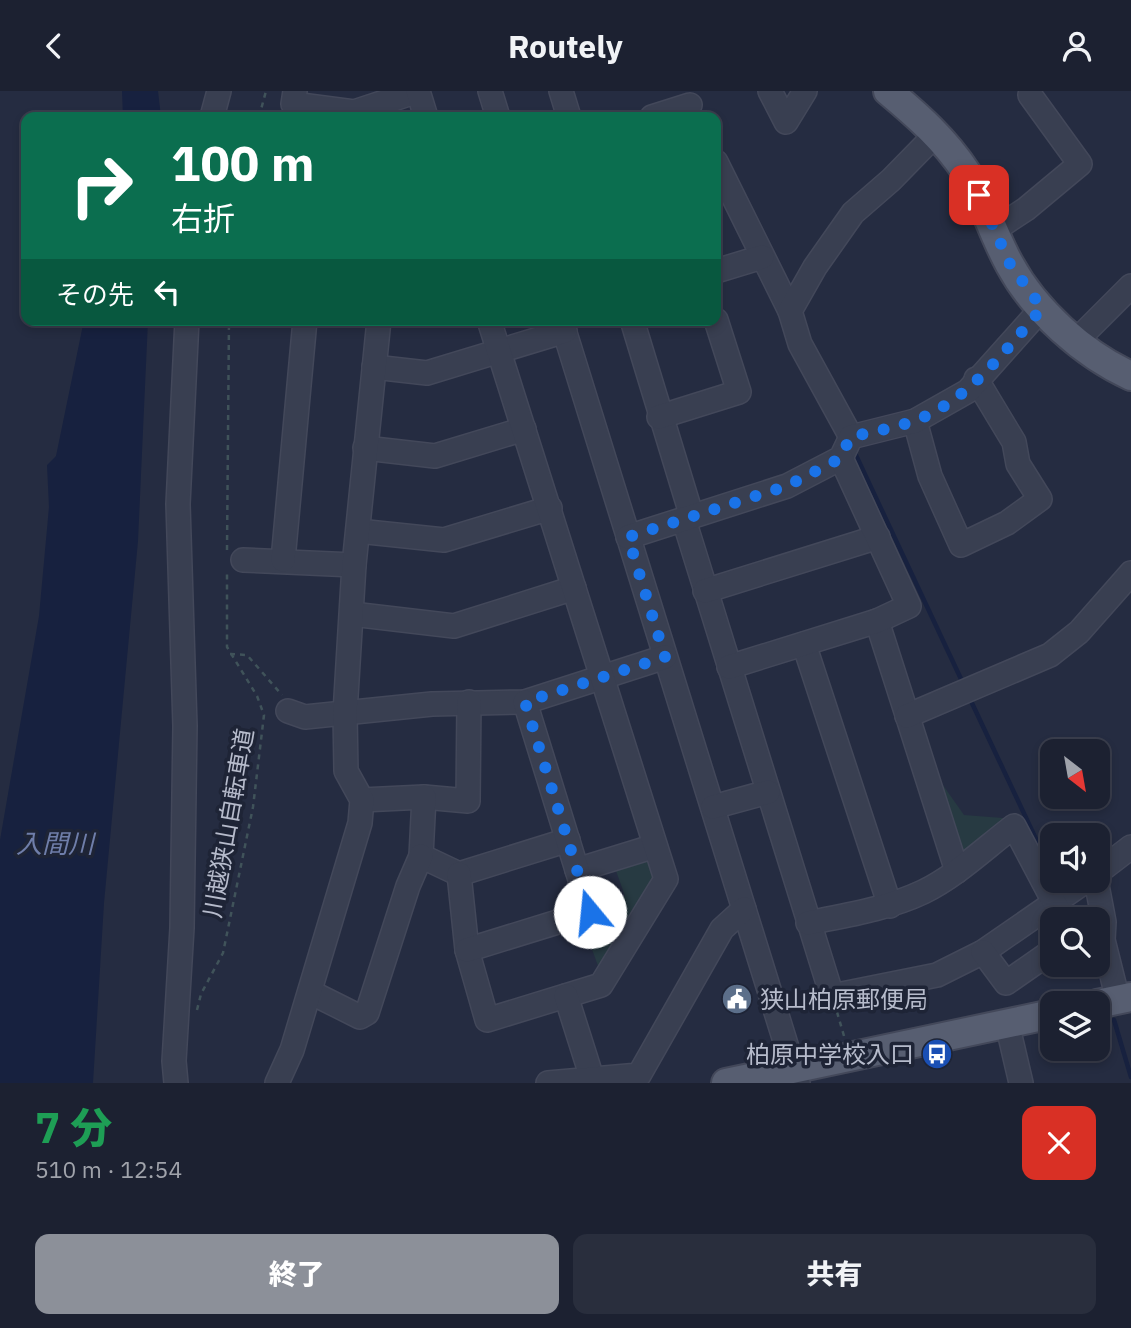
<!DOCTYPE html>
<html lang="ja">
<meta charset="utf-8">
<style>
:root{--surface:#1c2131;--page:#292e3d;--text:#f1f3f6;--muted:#a0a3ab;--line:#3a3e4d;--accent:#8c9099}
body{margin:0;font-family:"IBM Plex Sans","Noto Sans JP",sans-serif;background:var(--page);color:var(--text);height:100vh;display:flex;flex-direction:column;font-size:26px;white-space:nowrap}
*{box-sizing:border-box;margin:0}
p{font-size:23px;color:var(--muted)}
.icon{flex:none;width:38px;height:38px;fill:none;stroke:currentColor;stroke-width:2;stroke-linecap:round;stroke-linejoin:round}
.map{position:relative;height:992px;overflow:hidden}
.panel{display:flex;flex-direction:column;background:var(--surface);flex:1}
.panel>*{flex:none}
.hud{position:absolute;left:21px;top:21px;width:700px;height:214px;border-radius:14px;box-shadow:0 4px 10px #0003,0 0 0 2px var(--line);background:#0b6e4f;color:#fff;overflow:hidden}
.needle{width:46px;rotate:149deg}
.fabs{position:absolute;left:1040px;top:648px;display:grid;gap:14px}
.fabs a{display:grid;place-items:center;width:70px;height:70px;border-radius:14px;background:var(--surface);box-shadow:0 4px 10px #0003,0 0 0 2px var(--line);font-size:35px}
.pin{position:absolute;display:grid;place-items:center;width:60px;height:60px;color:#fff;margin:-30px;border-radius:14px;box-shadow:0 4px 10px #0006}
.me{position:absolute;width:77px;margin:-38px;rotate:343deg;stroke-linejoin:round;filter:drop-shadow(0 0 5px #0008)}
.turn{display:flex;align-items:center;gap:24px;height:147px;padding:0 35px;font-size:32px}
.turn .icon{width:91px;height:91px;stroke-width:2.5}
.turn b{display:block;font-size:49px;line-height:60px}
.then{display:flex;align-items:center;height:66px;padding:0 35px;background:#0003;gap:14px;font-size:26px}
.round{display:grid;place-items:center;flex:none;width:74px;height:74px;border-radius:14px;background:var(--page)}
.head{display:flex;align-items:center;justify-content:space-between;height:119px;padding:0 35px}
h1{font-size:42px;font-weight:800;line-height:52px;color:#1e9e55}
.action{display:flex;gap:14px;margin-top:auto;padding:14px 35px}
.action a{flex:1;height:80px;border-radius:14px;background:var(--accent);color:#fff;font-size:28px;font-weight:800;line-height:80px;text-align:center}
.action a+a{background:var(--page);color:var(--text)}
header{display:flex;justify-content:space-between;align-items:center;height:91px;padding:0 35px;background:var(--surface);font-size:32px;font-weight:800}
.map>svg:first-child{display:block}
</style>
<header><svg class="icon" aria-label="back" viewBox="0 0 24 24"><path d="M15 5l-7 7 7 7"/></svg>Routely<svg class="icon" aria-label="person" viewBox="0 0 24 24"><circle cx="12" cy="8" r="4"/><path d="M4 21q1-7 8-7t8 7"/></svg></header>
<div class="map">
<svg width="1131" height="992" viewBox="0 0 1131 992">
<rect width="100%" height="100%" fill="#252c41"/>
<!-- green -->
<g fill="#273a42">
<path d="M933 680 964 724 1016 728 964 765Z"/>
<path d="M650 766 658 789 601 883 582 831 604 825 600 812 625 805 615 777Z"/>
</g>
<!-- water -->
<g fill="#17213f">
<path d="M122 0H158L161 26H123Z"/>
<path d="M84 229H148L138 450 104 812 93 992H0V749L39 525 49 416 47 374 56 365Z"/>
</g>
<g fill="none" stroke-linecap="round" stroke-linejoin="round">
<!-- stream -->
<g stroke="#17213f" stroke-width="4.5">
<path d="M854 360 961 588"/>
<path d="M971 610 1052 782"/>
<path d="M1095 873 1101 888"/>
<path d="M1114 929 1131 986"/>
</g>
<!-- minor casing -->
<g stroke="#43485a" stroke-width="26">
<g id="minor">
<path d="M295 0 293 13 354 21 418 0"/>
<path d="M418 0 426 26"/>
<path d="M490 0 498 26"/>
<path d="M561 0 569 26"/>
<path d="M770 0 786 31 805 0"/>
<path d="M212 26 219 0"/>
<path d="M652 26 690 14"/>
<path d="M716 71 790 220"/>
<path d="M994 139 1026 118 1080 73 1030 4"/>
<path d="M716 180 762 166"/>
<path d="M561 229 798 992"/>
<path d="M632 229 692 426"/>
<path d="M1077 249 1131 195"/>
<path d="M374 276 427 282 565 240"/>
<path d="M659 326 739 301 716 229"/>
<path d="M915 330 930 385 961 454 1007 432 1040 408 1018 373 1014 351 976 288"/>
<path d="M851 346 800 253 790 220 815 176 853 122 891 89 937 42"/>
<path d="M365 357 435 365 524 338"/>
<path d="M684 429 832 905 937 884 983 861 1087 789"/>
<path d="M358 440 444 449 550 417"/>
<path d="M628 446 787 395 841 367 851 346 915 330 968 300 1042 217"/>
<path d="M243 469 354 474"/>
<path d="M283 469 305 229"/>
<path d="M705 500 878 446"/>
<path d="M352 523 454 535 574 497"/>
<path d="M877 530 957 780"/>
<path d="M804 553 890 815"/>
<path d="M729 576 877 530 909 515 841 367"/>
<path d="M288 620 305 626 432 613 525 611 665 566"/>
<path d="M907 625 1050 564 1079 541 1131 482"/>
<path d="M424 706 468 710 469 611"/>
<path d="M362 709 424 706 421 765 459 783 568 749"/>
<path d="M713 716 768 701"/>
<path d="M577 779 655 755"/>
<path d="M1097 782 1131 756"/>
<path d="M459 783 467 859 487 929 601 894 666 788 489 229"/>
<path d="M1096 789 1104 831 1103 849 1118 909"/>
<path d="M808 832C847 824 887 818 923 801 956 785 985 757 1014 735L1063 828"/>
<path d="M467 859 590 821 525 611"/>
<path d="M983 861 1006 892 1052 860"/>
<path d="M310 901 360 926 367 922 408 795 421 765"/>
<path d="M566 905 592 987"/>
<path d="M1007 932 1021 992"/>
<path d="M176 992 174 970 182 837 185 635 178 413 187 229"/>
<path d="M277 992 292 959 360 732 362 709 346 680 345 622 354 474 379 229"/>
<path d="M548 992 639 984 722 838 744 818"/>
</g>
</g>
<!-- major casing -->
<g stroke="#43485a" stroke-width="32">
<g id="major">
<path d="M888 0C918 25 945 49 966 81 984 110 993 144 1010 174 1035 220 1083 263 1131 285"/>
<path d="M1097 913 1131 906"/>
<path d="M726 992 1052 923"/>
</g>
</g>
<!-- path -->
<g stroke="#40535a" stroke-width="2.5" stroke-dasharray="5 5" stroke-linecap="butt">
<path d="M259 26 266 0"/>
<path d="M227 459 229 229"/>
<path d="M230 563 247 564 282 604"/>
<path d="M197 919 201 903 223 862 253 716 264 624 257 605 227 556V480"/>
<path d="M837 921 844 945"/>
</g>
<!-- minor -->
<use href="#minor" stroke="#393f51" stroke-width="23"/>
<!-- major -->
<use href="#major" stroke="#575e71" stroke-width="28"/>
</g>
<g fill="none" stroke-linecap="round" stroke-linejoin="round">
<!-- route -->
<path stroke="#1a73e8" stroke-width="12" stroke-dasharray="0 21.6" d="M590 821 525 611 665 566 628 446 787 395 841 367 850 346C871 341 894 337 914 330 968 310 1005 260 1042 217L1010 173 979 104"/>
</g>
<!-- icons -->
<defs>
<g id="civic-disc" transform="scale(1.575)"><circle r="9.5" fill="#5c6f8a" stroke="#1e2436"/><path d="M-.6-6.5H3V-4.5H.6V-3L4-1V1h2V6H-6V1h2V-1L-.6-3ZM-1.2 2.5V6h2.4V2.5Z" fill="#fff"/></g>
<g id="bus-disc" transform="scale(1.575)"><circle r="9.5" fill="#1a4fb4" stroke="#1e2436"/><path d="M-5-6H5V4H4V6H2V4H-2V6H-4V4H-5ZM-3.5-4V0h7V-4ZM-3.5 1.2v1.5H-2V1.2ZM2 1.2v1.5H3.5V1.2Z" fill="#fff"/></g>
</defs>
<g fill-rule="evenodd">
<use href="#civic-disc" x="737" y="908"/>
<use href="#bus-disc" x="937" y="963"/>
</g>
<g text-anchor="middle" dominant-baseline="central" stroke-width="7" stroke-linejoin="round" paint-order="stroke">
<!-- street labels -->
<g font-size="24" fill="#b6bbcb" stroke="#1e2436">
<text transform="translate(228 732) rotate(-80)">川越狭山自転車道</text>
</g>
<!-- poi labels -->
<g font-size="24" fill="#b6bbcb" stroke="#1e2436" text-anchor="start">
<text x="760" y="908">狭山柏原郵便局</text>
<text x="914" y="963" text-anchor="end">柏原中学校入口</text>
</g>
<!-- water labels -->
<g font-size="26" font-style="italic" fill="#6f7eaa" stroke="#1e2436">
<text x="55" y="752">入間川</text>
</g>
</g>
</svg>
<div class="fabs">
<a><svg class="needle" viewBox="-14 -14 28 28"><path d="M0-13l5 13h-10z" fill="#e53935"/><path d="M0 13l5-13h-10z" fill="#a0a3ab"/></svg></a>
<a><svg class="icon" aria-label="sound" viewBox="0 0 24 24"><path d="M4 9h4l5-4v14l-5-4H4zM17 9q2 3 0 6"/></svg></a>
<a><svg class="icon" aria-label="search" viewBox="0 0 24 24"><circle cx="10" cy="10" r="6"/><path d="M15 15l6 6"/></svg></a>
<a><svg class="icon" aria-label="layers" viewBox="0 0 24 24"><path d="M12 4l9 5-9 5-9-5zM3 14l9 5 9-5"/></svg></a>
</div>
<div class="pin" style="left:979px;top:104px;background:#d93025"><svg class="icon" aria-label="arrive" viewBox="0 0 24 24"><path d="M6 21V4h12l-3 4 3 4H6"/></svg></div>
<svg class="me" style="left:590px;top:821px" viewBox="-20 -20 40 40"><circle r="19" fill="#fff"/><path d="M0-13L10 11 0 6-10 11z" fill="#1a73e8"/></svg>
<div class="hud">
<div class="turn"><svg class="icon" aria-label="right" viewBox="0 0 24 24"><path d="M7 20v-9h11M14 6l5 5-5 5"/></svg><div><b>100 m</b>右折</div></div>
<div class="then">その先<svg class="icon" aria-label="left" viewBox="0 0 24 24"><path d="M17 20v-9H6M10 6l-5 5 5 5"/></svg></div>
</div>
</div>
<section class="panel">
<div class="head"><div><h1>7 分</h1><p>510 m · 12:54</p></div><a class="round" style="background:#d93025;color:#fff"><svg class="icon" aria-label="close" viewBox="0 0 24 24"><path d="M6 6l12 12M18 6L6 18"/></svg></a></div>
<div class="action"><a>終了</a><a>共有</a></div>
</section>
